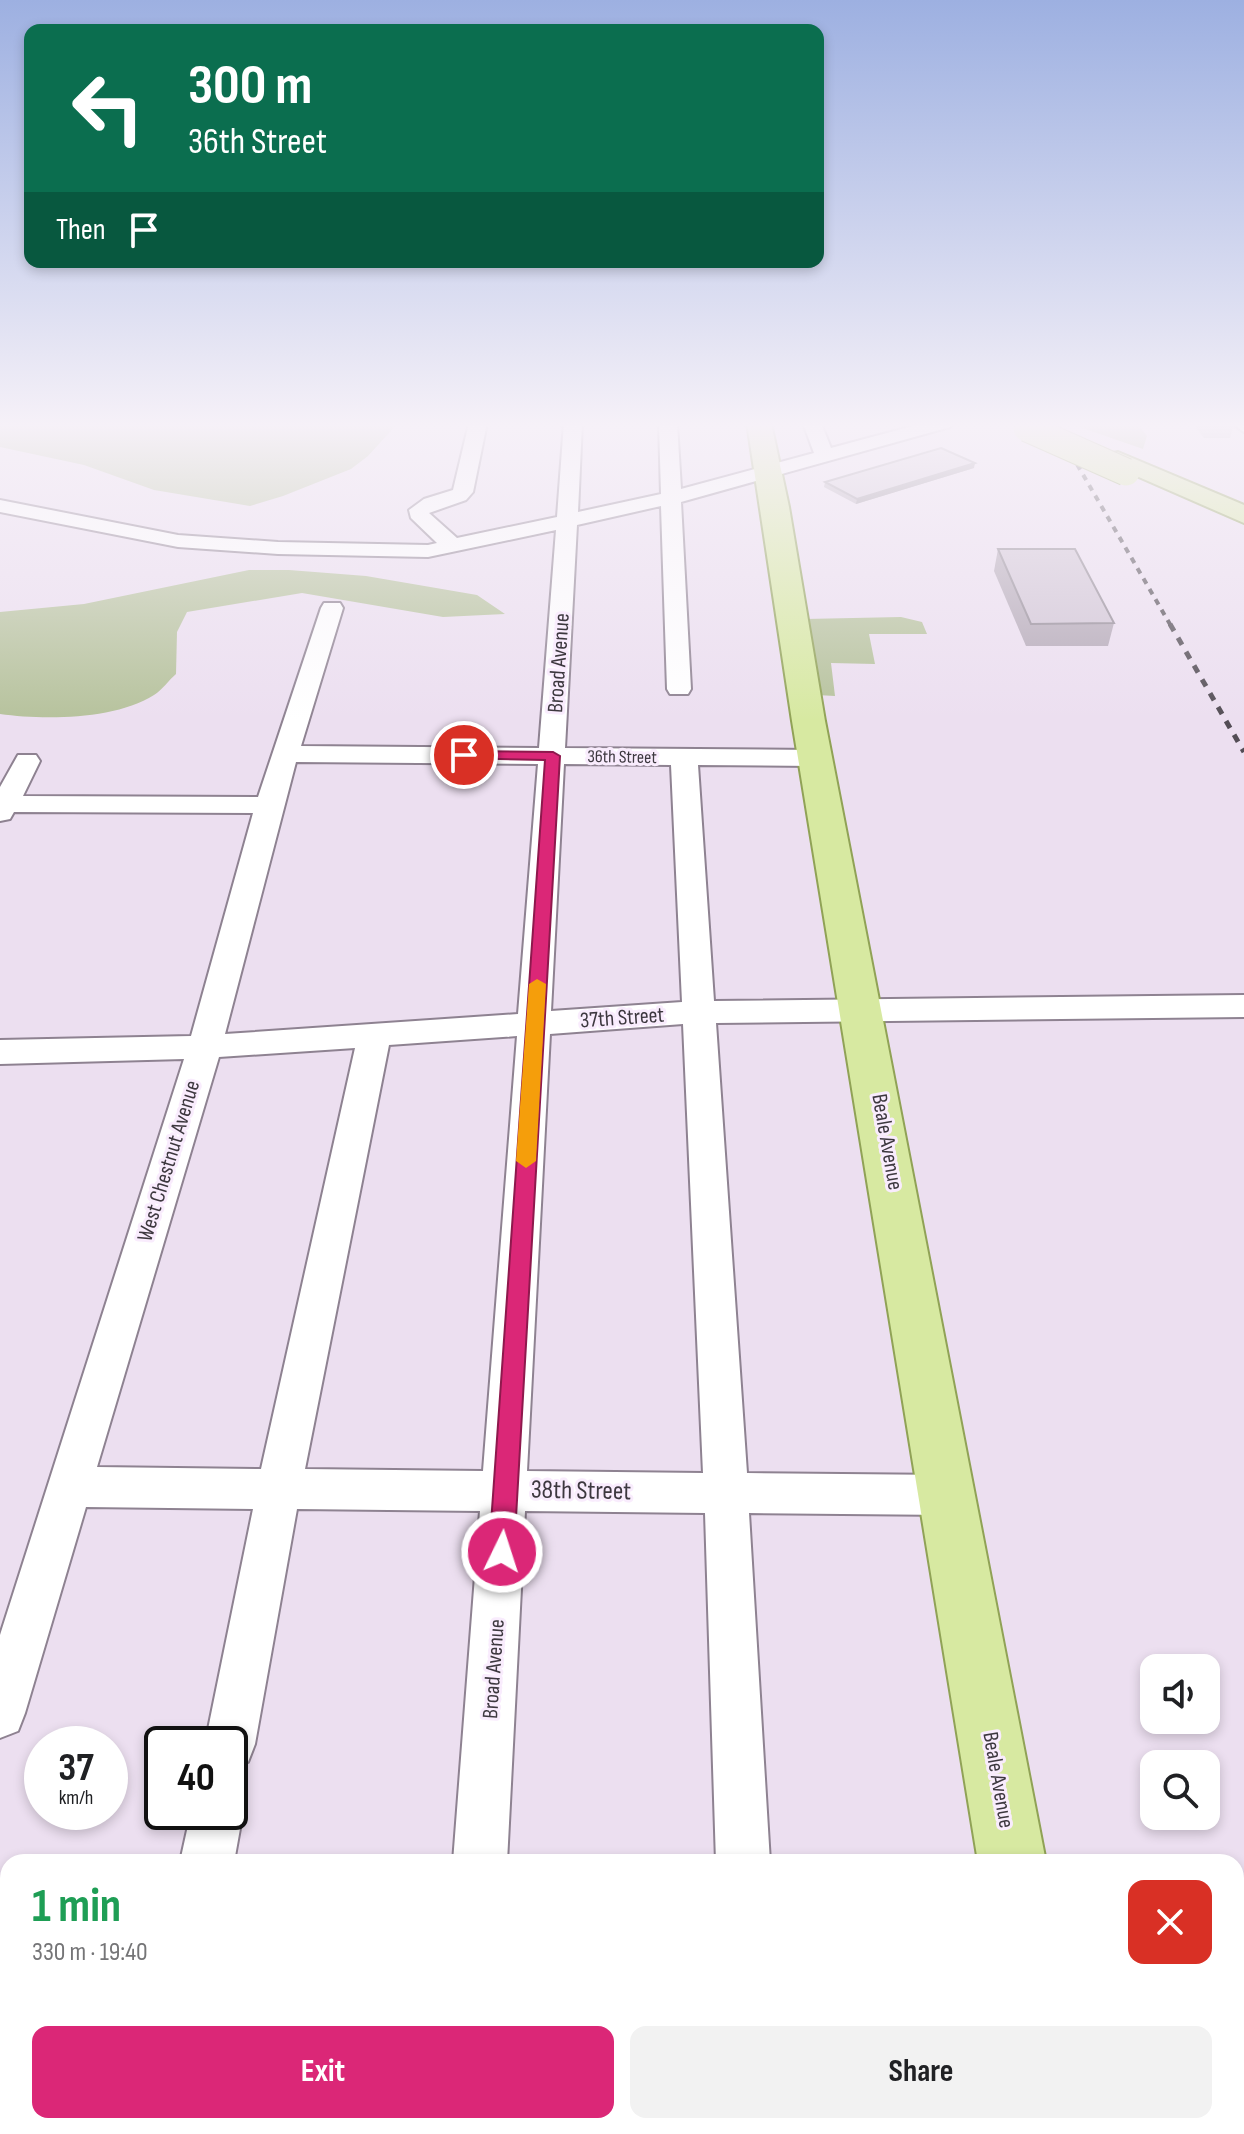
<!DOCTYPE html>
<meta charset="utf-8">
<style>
:root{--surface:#fff;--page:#f2f2f2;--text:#202124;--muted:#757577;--accent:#db2777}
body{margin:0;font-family:"Sofia Sans Condensed",sans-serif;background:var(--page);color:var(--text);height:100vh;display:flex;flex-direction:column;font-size:30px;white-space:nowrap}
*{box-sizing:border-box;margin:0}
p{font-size:26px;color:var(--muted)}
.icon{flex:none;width:44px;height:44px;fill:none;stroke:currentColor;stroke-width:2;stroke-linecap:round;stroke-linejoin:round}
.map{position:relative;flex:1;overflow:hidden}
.sheet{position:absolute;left:0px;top:1854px;width:1244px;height:280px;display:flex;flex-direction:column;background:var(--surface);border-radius:24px 24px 0 0;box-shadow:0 4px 12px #0003}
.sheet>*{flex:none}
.top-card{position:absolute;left:24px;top:24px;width:800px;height:244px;border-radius:16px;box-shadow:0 4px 12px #0003;background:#0b6e4f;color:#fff;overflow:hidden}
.fabs{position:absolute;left:1140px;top:1654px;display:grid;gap:16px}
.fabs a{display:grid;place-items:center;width:80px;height:80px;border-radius:16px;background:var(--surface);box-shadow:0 4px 12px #0003;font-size:40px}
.speed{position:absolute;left:24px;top:1726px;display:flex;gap:16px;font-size:40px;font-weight:700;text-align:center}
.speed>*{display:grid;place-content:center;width:104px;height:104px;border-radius:50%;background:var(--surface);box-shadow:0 4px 12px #0003;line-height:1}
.speed small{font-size:20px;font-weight:400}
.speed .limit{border:4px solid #111;border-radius:12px;background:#fff;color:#111}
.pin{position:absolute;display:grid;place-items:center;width:68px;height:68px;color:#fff;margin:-34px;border:4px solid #fff;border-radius:50%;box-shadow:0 2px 8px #0007}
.me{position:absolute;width:88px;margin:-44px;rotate:4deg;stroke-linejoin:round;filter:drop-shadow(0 0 6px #0008)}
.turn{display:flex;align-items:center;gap:28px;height:168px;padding:0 32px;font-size:36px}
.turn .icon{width:104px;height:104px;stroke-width:2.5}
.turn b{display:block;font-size:56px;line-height:68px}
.then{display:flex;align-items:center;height:76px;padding:0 32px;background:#0003;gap:16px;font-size:30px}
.round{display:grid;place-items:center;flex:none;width:84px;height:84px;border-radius:16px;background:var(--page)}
.headline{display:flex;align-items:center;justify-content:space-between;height:136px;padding:0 32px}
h1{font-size:48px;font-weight:700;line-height:60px;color:#1e9e55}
.primary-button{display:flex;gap:16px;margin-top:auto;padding:16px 32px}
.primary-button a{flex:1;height:92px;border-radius:16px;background:var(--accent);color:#fff;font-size:32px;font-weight:700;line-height:92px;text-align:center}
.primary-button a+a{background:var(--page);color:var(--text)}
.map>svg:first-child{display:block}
</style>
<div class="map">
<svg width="1244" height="2134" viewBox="0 0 1244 2134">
<rect width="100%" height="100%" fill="#ecdff0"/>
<!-- green -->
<g fill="#b6c29c">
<path d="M0 423H398L368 456 351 469 283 496 250 506 154 490 84 465 0 447Z"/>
<path d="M1068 423H1137L1147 436 1143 449Z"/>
<path d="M249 570H289L366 576 477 595 505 614 443 617 302 593 187 612 177 632 176 674C169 680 162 690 154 695 115 720 43 720 0 714V612L84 604Z"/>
<path d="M901 617 922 622 927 634H869L875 664 831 663 835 696 817 695 805 619Z"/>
</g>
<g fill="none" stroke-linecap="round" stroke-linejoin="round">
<!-- minor casing -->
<g stroke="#8e8291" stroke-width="4">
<g id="minor">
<path d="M469 423H487L473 492 466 500 429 513 457 538 557 517 564 423H582L578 512 661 494 659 423H677L681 489 814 453 803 423H821L831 448 924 423H952L950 427 681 502 691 689 688 694H670L667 689 661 506 577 525 565 748 815 750 824 752 828 758 824 764 815 766 698 765 714 1001 1244 995V1017L716 1023 747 1473 950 1475 966 1481 972 1495 966 1509 950 1515 749 1513 770 1862H716L705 1513 525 1511 507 1862H453L480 1511 297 1509 255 1744 248 1762 230 1769V1744H205L253 1509 86 1507 25 1713 18 1731 0 1738V1635L184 1059 0 1064V1040L191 1036 253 813 14 812 10 819 0 821V787L18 755H36L40 761 23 796 258 797 321 608 324 603H340L343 608 301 746 539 748 556 530 428 557 278 554 178 547 0 512V500L178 535 278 542 428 545 437 543 411 518 409 510 424 499 453 490ZM296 762 538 764 518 1014 225 1034ZM564 764 671 765 682 1002 551 1011ZM683 1024 703 1473 527 1471 550 1034ZM517 1036 483 1471 305 1469 389 1045ZM355 1048 261 1469 97 1467 219 1057Z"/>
<path d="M1231 423H1244V432Z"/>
<path d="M230 1791 235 1794 243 1812 234 1862H180L191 1812H230Z"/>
<path d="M127 2126H187L185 2134H125Z"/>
<rect x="432" y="2126" width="60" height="8"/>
<path d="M724 2126H784L785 2134H725Z"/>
</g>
</g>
<!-- major casing -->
<g stroke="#90a256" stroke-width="4">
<g id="major">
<path d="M747 423H771L789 507 825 721 1046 1862H978L792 721Z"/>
<path d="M1118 452 1244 505V523L1109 464 1106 459 1109 454Z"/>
<path d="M1018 2126H1096L1098 2134H1020Z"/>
</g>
</g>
<!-- minor -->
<use href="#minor" fill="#fff" fill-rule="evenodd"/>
<!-- major -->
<use href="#major" fill="#d7e9a1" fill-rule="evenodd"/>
<!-- rail-far1 -->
<path stroke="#534d55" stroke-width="4" stroke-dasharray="6 6" stroke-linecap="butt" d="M1053 423 1171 626"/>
<!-- rail -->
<path stroke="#534d55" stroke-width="5" stroke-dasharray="8 8" stroke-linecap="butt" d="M1170 624 1244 752"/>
<!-- major-bridge casing -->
<g stroke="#90a256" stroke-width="29" stroke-linecap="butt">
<path id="major-bridge" d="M1027 428 1126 472"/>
</g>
<!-- major-bridge -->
<use href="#major-bridge" stroke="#d7e9a1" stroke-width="27"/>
</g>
<!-- wall -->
<g fill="#b4a9b7">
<path d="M1192 423H1234L1230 438H1204Z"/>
<path d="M974 468 856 504 824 487 825 482Z"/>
<path d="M998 549 1114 623 1108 646H1026L994 571Z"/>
</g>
<!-- shaded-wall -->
<g fill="#928a95">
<path d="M861 423H874L860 426Z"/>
<path d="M975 463 974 468 856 504 857 499Z"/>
</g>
<!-- building -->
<g fill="#d1c5d5" stroke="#928a95" stroke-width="2">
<path d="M941 448 975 463 857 499 825 482Z"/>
<path d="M998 549H1075L1114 623 1031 624Z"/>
</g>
<!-- sky -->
<linearGradient id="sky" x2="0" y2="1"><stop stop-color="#9db0e1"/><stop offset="0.59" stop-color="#f6f1f8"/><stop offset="1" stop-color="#f6f1f8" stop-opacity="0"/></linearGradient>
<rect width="1244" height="721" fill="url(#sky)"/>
<!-- route -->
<path fill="#db2777" stroke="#8e194d" stroke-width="2" d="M464 751 553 752 560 756 514 1552 510 1560 502 1564 493 1560 489 1552 545 760 459 758V752Z"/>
<!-- slow -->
<path fill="#f59e0b" d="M537 979 546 984 536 1161 526 1168 516 1161 529 984Z"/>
<g text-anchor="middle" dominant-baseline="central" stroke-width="6" stroke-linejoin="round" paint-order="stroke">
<!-- far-street labels -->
<g font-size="18" fill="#3d383f" stroke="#f9ecfd">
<text transform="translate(622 757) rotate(1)">36th Street</text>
</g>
<!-- street labels -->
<g font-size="22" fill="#3d383f" stroke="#f9ecfd">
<text transform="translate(559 663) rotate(-86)">Broad Avenue</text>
<text transform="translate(622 1018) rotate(-4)">37th Street</text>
<text transform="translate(887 1142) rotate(80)">Beale Avenue</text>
<text transform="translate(169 1161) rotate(-73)">West Chestnut Avenue</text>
<text transform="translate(494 1669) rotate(-86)">Broad Avenue</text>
<text transform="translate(998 1780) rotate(80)">Beale Avenue</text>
</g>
<!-- near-street labels -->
<g font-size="26" fill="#3d383f" stroke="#f9ecfd">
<text transform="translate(581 1491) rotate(1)">38th Street</text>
</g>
</g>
</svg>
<div class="fabs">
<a><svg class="icon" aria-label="sound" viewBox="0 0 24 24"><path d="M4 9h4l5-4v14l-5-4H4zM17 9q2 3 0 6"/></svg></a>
<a><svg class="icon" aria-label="search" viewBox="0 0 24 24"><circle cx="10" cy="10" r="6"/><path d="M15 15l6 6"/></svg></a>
</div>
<div class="speed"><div>37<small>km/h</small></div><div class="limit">40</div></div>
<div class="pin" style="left:464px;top:755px;background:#d93025"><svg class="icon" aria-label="arrive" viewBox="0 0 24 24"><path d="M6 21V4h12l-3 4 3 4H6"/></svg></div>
<svg class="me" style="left:502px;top:1552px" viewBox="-20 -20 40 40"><circle r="17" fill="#db2777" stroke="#fff" stroke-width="3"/><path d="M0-11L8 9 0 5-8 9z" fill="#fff"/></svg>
<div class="top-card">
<div class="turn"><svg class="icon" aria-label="left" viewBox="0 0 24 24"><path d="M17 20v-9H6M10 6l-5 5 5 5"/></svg><div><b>300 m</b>36th Street</div></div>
<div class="then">Then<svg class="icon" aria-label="arrive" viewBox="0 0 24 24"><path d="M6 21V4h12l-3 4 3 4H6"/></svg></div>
</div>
<section class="sheet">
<div class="headline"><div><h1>1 min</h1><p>330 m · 19:40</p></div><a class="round" style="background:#d93025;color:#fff"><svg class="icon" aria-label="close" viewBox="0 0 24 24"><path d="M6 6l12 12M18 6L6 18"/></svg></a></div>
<div class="primary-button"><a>Exit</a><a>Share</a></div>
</section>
</div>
